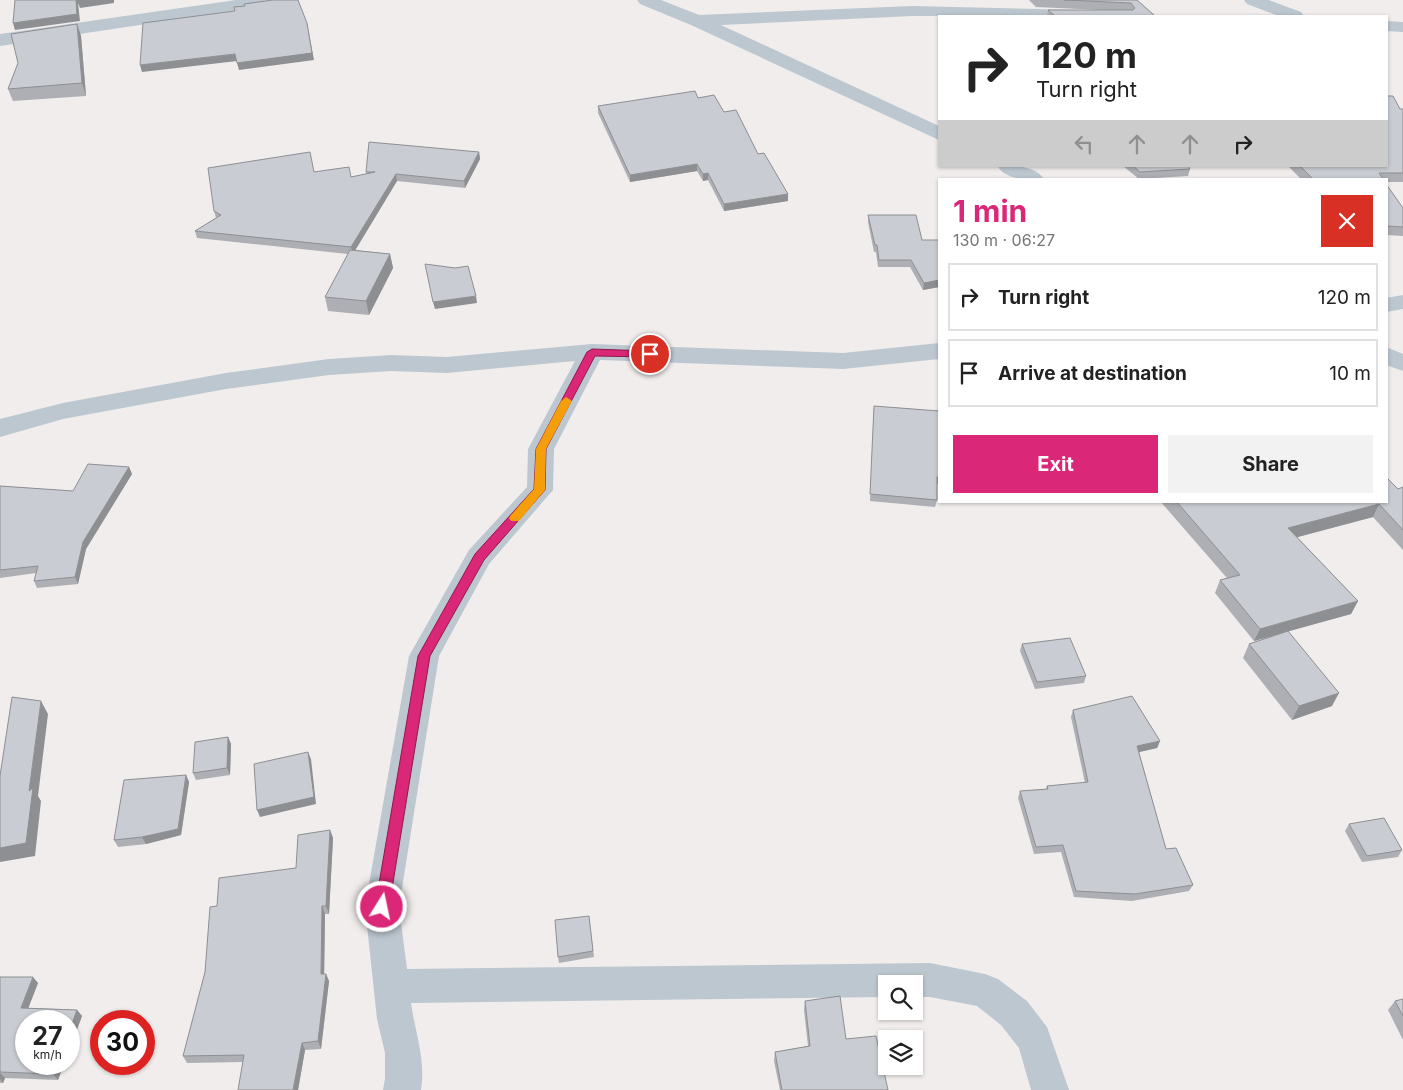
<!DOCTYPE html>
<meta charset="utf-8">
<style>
:root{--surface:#fff;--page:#f2f2f2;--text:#222;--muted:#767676;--line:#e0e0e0;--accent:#db2777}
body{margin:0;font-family:Inter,sans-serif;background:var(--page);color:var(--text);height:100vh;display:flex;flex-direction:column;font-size:19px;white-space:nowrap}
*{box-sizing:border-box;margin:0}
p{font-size:16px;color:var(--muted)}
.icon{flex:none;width:28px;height:28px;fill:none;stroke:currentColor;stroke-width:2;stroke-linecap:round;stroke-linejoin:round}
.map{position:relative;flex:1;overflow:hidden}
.panel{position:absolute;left:938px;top:178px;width:450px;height:325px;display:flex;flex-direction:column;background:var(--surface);border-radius:0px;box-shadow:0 1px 4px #0004}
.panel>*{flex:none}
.hud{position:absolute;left:938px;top:15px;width:450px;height:152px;border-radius:0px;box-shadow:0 1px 4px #0004;background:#fff;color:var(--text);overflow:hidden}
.tools{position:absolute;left:878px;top:975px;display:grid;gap:10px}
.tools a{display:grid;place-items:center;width:45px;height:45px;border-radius:0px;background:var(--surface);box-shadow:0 1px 4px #0004;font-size:25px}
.speed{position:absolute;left:15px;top:1010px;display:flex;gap:10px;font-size:25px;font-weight:700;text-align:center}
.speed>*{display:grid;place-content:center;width:65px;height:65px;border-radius:50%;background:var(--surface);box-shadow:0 1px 4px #0004;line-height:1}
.speed small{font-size:12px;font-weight:400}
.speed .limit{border:8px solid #d22;background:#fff;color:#111}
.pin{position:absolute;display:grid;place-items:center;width:42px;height:42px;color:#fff;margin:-21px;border:2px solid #fff;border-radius:50%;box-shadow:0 1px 5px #0007}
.me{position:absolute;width:55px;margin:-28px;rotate:10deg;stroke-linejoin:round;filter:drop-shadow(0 0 4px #0008)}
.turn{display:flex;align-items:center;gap:18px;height:105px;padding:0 15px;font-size:22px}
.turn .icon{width:65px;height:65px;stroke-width:2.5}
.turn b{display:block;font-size:35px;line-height:42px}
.lanes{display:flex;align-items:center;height:48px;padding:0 15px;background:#0003;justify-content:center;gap:25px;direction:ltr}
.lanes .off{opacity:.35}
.round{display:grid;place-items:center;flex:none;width:52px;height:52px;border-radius:0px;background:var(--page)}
.summary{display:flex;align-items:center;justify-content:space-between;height:85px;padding:0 15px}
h1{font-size:30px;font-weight:700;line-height:38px;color:var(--accent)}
.action{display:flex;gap:10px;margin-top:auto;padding:10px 15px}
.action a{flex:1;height:58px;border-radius:0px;background:var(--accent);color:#fff;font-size:20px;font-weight:700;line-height:58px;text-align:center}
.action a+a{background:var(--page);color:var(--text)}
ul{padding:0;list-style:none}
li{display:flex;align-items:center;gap:15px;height:68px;margin:0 10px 8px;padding:0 5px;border:2px solid var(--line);border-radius:0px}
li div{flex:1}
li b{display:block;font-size:19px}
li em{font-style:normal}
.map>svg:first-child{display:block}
</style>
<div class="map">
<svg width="1403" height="1090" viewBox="0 0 1403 1090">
<rect width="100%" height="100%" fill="#f0edec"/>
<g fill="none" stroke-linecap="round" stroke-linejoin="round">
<!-- minor -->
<g fill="#bdc7d0" fill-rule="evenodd">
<path d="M236 0H281L278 4 272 5 0 46V34Z"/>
<path d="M637 0H661L699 15 912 6 1122 11 1128 12 1131 16H912L721 25 939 126V140L691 25 640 4Z"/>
<path d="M1244 0H1269L1301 12 1304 16H1279L1247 4Z"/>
<path d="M1386 21 1403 22V32L1386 31Z"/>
<path d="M997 166C1013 166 1034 164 1044 179 1028 179 1007 181 997 166Z"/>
<path d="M1403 295V309L1386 312V298Z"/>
<path d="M939 343V359L843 369 600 360 554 449 553 490 489 564 439 656 399 907 407 969 930 963 985 974 998 979 1027 1001 1047 1027 1069 1090H1031L1019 1048 1001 1025 977 1006 930 997H914V984H886V997L411 1003C415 1032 426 1060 421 1090H383L385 1079V1053L377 1019 365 907 409 656 469 550 527 487 528 449 575 361 447 373 391 371 329 375 226 389 63 419 0 437V419L63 403 226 373 329 359 391 355 447 357 592 344 843 353Z"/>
<path d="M1386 347 1403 354V371L1386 365Z"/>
</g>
</g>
<!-- wall -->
<g fill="#adafb5">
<path d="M1029 0H1137L1155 16H1047L1048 10H1101L1036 7Z"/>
<path d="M77 24 81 36 86 96 13 101 8 89Z"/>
<path d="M698 98 724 112 758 154 788 194V201L724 211 708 180 703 181 697 171 630 182 598 113V106Z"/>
<path d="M1400 109H1403V182H1386V179H1301L1288 166H1386Z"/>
<path d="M479 152 480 159 465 188 397 181 355 250 390 254 393 268 369 315 328 311 325 297 348 254 197 238 195 231 216 218 214 211 314 172 351 177 367 174 366 172Z"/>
<path d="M1123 166H1188L1190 169 1188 176 1139 179Z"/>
<path d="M1386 184 1403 208V236L1386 235Z"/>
<path d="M868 215 922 240H939V287L923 290 910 267H878L876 252H874L868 222Z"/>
<path d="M874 406 939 411V484H937V500L935 507 870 501Z"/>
<path d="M129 467 132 474 86 549 78 584 37 588 34 581 36 573 0 578V486L73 491Z"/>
<path d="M1403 487V550L1373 517 1297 537 1358 601 1351 614 1288 631 1332 706 1292 720 1243 658 1249 644 1283 633 1254 641 1215 593 1220 580 1227 578 1160 501H1386L1398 489Z"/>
<path d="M1022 644 1086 676 1084 683 1035 689 1020 651Z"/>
<path d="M1073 710 1160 741 1157 748 1139 752 1166 849 1193 885 1189 891 1132 901 1074 897 1061 852 1034 854 1018 798 1020 791 1046 789 1047 786 1085 783 1071 717Z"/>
<path d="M228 737 231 744 230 775 196 780 193 773Z"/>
<path d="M186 775 189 782 181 835 146 844 118 847 114 840Z"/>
<path d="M1349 824 1402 850 1398 857 1362 862 1345 831Z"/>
<path d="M330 830 333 838 329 914H325L324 974H326L329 981 321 1049 305 1050 298 1090H238L243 1062 187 1063 183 1056 205 972 217 906 296 868Z"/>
<path d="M589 916 594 957 559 963 558 957Z"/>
<path d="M0 977 38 983 28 1008 77 1010 82 1016 58 1080 5 1078 3 1083H0Z"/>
<path d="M1403 999V1040L1388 1010 1395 1001Z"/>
<path d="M805 1001 846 1039 888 1090H780L774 1061 775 1052 808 1046 804 1010Z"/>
</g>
<!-- shaded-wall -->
<g fill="#8d8f93">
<path d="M76 0H114V3L80 8 78 3 80 21 15 30 13 23Z"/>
<path d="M307 23 314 60 239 70 237 63Z"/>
<path d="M77 24 81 36 86 96 82 83Z"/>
<path d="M235 54 237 61 142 72 140 65Z"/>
<path d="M479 152 480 159 465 188 464 181Z"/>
<path d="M697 164V171L630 182V175Z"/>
<path d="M708 173V180L703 181V174Z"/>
<path d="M396 174 397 181 353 254 351 247Z"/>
<path d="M788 194V201L724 211V204Z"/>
<path d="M390 254 393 268 369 315 366 301Z"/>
<path d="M939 280V287L923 290 924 283Z"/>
<path d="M476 296 477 303 435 309 433 302Z"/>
<path d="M129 467 132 474 86 549 78 584 75 577 83 542Z"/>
<path d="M1379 504 1373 517 1283 541 1288 528Z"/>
<path d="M1358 601 1351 614 1254 641 1260 629Z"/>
<path d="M1339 693 1332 706 1292 720 1299 706Z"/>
<path d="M41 701 48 714 38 796 41 801 35 856 0 862V848L29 791Z"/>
<path d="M228 737 231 744 230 775 227 768Z"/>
<path d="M1160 741 1157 748 1135 753 1137 746Z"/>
<path d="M308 752 311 759 316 804 260 817 257 810Z"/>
<path d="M186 775 189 782 181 835 146 844 142 837Z"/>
<path d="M330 830 333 838 329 914 326 906Z"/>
<path d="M322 906 325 914 324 982 321 974Z"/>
<path d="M326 974 329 981 321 1049 318 1041Z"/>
<path d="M33 977 38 983 26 1014 21 1008Z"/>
<path d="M77 1010 82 1016 69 1051V1032Z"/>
<path d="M302 1043 305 1050 298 1090H293Z"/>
<path d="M57 1064H64L58 1080 53 1074Z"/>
<path d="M0 1073 5 1078 3 1083 0 1079Z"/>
</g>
<!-- building -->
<g fill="#c9ccd2" stroke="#8d8f93">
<path d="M15 0H76L77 14 13 23Z"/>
<path d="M273 0H298L307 23 312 53 237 63 235 54 140 65 143 23 235 11 234 7 245 6 244 4Z"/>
<path d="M1064 0H1137L1155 16H1055L1048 10H1133L1135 8 1131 3Z"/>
<path d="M77 24 82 83 8 89 18 63 11 34Z"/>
<path d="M695 91 698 98 714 95 724 112 736 110 758 154 764 153 788 194 724 204 708 173 703 174 697 164 630 175 598 106Z"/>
<path d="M1386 96H1393L1400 109H1403V173H1379L1383 179H1313L1300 166H1386Z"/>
<path d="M369 142 479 152 464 181 396 174 351 247 195 231 221 215 214 211 208 168 310 152 314 172 349 167 351 177 375 172H366Z"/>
<path d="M1133 166H1188L1190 169 1140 172Z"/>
<path d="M1386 184 1403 208V227L1386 226Z"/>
<path d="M868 215H916L922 240H939V280L924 283 911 260H879L877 245H875Z"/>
<path d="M350 250 390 254 366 301 325 297Z"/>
<path d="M425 264 455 268 468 266 476 296 433 302Z"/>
<path d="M874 406 939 411V477H937V500L870 494Z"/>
<path d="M88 464 129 467 83 542 75 577 34 581 38 566 0 570V486L73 491Z"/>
<path d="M1386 477 1398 489 1403 487V530L1379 504 1288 528 1358 601 1260 629 1220 580 1240 575 1176 501H1386Z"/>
<path d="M1288 631 1339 693 1299 706 1249 644Z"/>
<path d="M1070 638 1086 676 1037 682 1022 644Z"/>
<path d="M1132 696 1160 741 1137 746 1166 849 1176 848 1193 885 1135 894 1076 891 1063 845 1036 847 1020 791 1048 789 1047 786 1088 782 1073 710Z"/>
<path d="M12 697 41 701 29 791 33 788 26 843 0 848V776Z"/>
<path d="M228 737 227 768 193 773 195 742Z"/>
<path d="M308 752 314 797 257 810 254 764Z"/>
<path d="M186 775 178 829 142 837 114 840 124 780Z"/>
<path d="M1384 818 1402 850 1367 856 1349 824Z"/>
<path d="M330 830 326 906H322L321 974H326L318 1041 302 1043 293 1090H238L244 1055 183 1056 205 972 210 907 217 906 219 878 296 868 298 835Z"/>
<path d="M589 916 593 951 558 957 555 920Z"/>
<path d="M0 977H33L21 1008 77 1010 69 1032V1021H26V1064H57L53 1074 0 1072Z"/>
<path d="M840 996 846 1039 876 1036 888 1090H782L775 1052 810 1046 805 1001Z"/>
<path d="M1403 999V1016L1395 1001Z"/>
</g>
<!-- route -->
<path fill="#db2777" stroke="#8e194d" d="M592 349 650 351 655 354 650 357 595 356 546 449 545 490 484 560 430 656 389 907 387 911 382 913 377 911 375 907 418 656 475 554 534 489 536 449 587 352Z"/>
<!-- slow -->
<path fill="#f59e0b" d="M566 397 572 401 546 449 545 490 519 521H511L509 518 511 515 534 489 536 449 561 401Z"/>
</svg>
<div class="tools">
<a><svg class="icon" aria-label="search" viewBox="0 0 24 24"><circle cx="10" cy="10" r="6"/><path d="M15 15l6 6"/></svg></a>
<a><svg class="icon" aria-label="layers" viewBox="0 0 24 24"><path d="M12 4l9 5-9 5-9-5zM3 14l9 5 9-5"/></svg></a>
</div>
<div class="speed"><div>27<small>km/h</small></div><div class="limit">30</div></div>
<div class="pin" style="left:650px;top:354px;background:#d93025"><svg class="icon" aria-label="arrive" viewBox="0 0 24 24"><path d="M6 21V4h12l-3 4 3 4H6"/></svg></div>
<svg class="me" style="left:382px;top:907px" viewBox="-20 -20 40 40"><circle r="17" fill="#db2777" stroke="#fff" stroke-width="3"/><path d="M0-11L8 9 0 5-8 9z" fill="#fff"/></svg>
<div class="hud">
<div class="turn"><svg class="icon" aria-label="right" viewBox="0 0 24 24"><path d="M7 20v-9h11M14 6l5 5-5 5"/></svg><div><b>120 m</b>Turn right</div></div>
<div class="lanes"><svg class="icon off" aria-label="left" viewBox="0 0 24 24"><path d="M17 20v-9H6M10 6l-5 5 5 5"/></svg><svg class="icon off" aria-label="ahead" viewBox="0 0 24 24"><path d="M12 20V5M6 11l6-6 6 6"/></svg><svg class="icon off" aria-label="ahead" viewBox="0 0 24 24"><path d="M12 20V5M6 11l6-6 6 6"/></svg><svg class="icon" aria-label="right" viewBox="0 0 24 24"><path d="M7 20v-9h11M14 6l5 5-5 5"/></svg></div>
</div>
<section class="panel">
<div class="summary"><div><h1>1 min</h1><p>130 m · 06:27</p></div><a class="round" style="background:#d93025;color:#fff"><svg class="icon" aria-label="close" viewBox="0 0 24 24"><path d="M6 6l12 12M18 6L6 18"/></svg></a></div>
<ul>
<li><svg class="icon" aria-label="right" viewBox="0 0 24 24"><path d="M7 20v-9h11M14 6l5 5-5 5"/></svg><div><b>Turn right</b></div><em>120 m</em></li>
<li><svg class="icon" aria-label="arrive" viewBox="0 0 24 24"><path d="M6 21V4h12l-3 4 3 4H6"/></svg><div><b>Arrive at destination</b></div><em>10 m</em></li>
</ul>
<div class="action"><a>Exit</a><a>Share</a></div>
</section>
</div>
